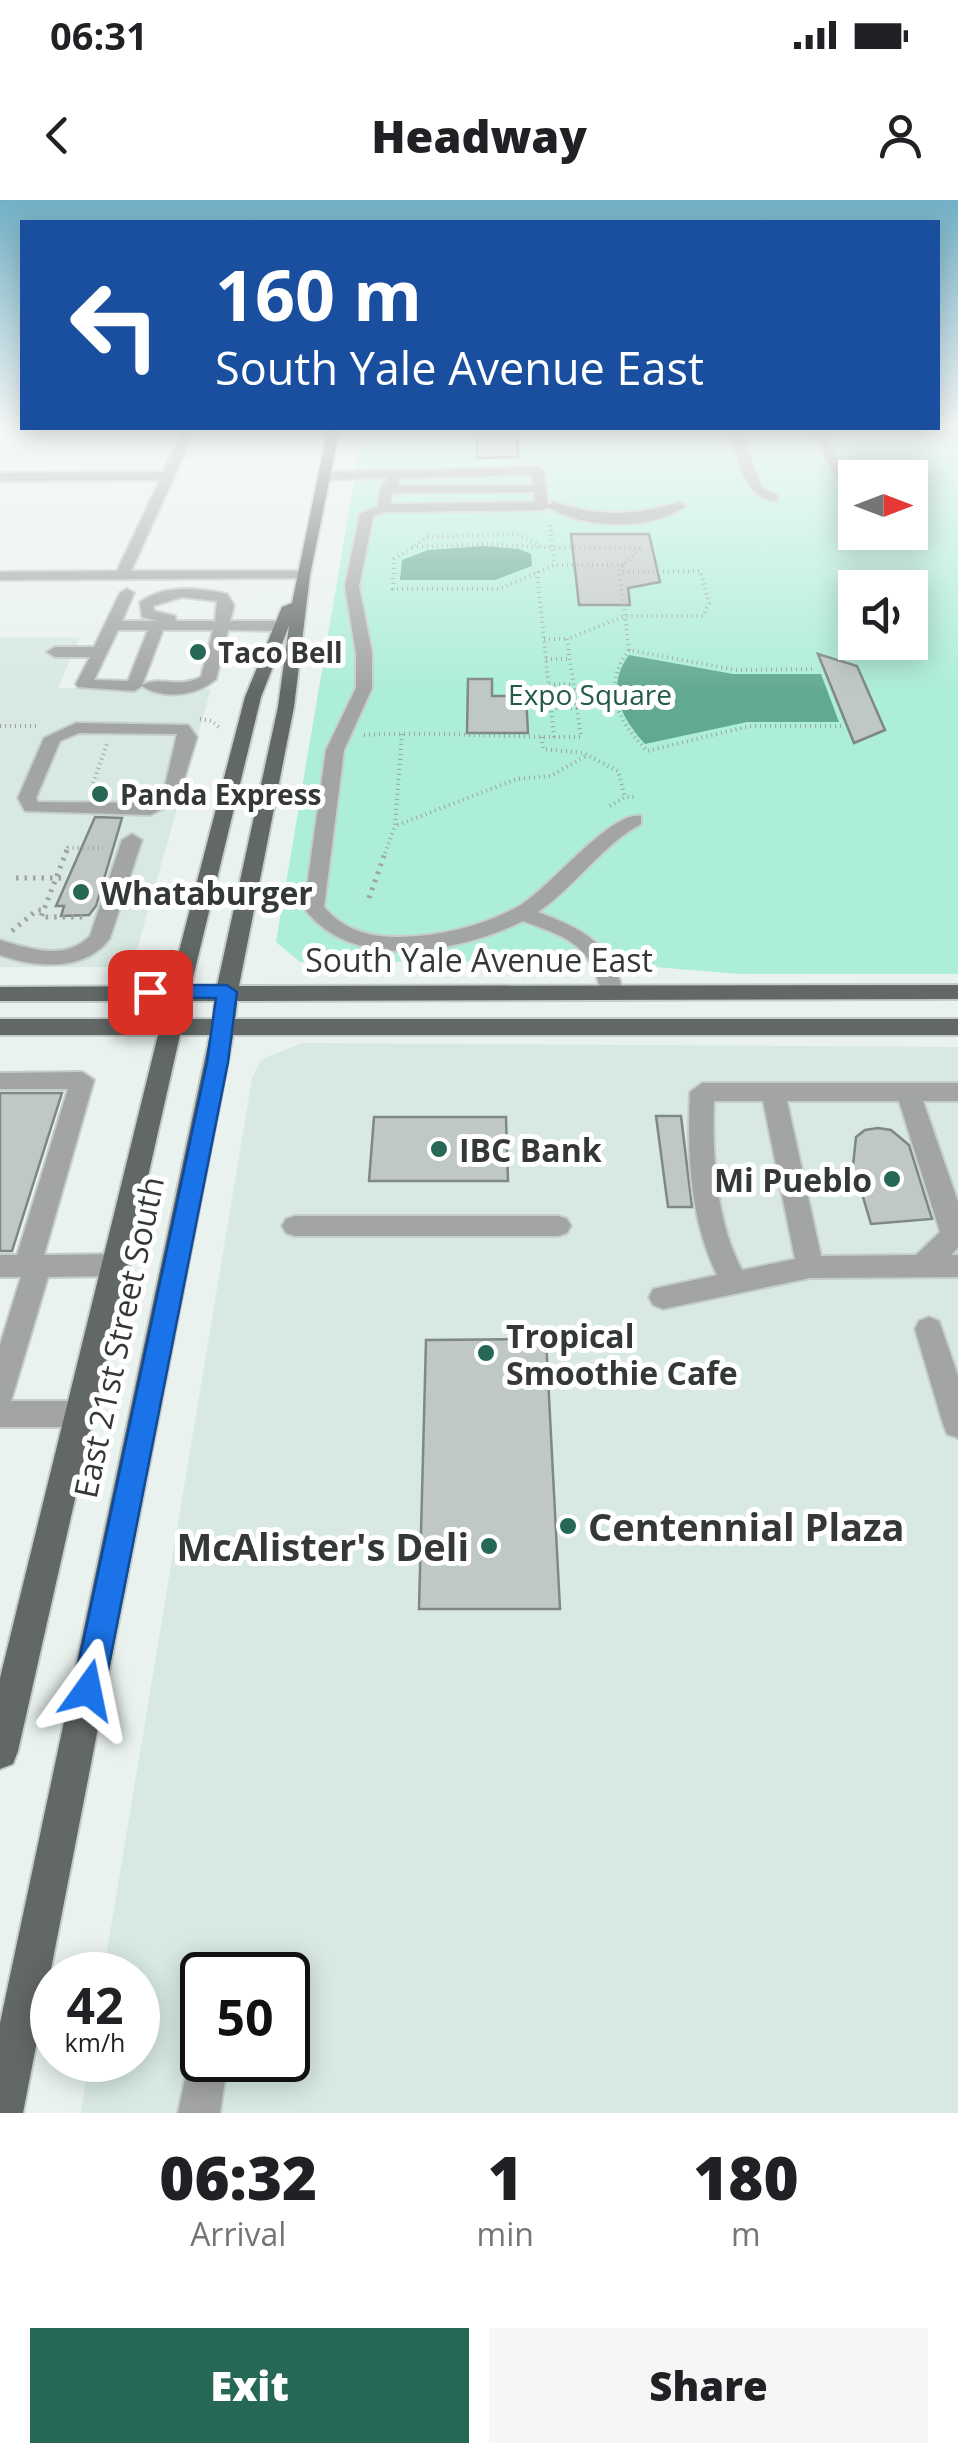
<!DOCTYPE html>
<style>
:root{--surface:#fff;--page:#f6f6f6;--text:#202124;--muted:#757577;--accent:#266755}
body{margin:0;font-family:"Open Sans",sans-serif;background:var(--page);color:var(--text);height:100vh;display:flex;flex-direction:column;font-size:38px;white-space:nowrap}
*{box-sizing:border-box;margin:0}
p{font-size:32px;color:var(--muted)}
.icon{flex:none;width:55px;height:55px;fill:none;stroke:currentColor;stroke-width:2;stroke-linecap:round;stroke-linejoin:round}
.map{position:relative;height:1913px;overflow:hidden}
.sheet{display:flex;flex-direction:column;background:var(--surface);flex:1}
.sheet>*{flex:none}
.top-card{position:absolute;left:20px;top:20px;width:920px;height:210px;border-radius:0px;box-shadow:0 5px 25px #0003;background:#1a4fa0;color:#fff;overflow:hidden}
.needle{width:65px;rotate:90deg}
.buttons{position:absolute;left:838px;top:260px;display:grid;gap:20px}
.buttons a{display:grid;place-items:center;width:90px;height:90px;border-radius:0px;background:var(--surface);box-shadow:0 5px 25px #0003;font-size:50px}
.speed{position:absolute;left:30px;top:1752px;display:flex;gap:20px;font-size:50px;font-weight:700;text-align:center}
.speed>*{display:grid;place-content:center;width:130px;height:130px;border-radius:50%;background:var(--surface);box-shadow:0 5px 25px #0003;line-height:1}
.speed small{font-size:25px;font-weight:400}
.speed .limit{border:5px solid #111;border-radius:15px;background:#fff;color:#111}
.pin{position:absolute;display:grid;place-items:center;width:85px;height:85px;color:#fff;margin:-42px;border-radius:20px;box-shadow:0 5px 15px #0006}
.me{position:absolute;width:110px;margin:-55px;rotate:12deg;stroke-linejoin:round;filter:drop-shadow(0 0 8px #0008)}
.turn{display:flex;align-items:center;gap:35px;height:210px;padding:0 30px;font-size:45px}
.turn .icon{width:130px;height:130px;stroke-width:2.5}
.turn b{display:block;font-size:70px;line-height:85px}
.eta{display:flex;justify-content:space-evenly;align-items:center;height:170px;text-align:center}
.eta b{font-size:60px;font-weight:800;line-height:70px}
.action{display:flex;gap:20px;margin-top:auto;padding:20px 30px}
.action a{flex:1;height:115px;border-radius:0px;background:var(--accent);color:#fff;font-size:40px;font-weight:800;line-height:115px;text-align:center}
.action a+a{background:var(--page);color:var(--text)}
.status{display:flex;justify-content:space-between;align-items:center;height:70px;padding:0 50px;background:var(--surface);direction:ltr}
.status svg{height:28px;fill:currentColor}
header{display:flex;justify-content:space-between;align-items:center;height:130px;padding:0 30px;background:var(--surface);font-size:45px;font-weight:800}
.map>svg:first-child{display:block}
</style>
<div class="status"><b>06:31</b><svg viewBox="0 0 49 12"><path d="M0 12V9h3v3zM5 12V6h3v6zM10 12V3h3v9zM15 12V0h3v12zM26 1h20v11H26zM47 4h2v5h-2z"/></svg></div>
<header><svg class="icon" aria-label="back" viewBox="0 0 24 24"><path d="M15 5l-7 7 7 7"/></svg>Headway<svg class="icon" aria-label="person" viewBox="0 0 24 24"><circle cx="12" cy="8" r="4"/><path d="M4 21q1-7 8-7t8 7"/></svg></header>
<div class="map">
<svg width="958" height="1913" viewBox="0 0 958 1913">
<rect width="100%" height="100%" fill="#e9f2ef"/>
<!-- built -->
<g fill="#d7e9e2" fill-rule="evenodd">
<path d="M0 437H80L58 488 211 489 132 767H0Z"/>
<path d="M302 843 958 847V1913H81L89 1860H138V1775H103L252 878 261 860ZM202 1775H288V1860H202Z"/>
</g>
<!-- green -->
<path fill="#aceed8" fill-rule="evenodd" d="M938 224H958V774H739L583 761 300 762 276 742 363 228H938ZM855 278H910V332H855ZM855 388H910V442H855Z"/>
<!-- water -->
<g fill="#62a993">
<path d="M483 346 519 349 531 354 532 366 495 380H400L402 360 428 350Z"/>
<path d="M629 455 733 474H821L839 522H747L645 544C621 517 605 488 629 455Z"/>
</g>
<!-- building -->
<g fill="#bfc8c5" stroke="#808885" stroke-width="2.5">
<path d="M517 230 518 257 477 258V231Z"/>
<path d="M571 334H649L660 382 628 388 630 405H579Z"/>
<path d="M818 454 857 466 885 530 854 543Z"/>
<path d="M468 479H492V496H526L528 533H467Z"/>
<path d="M95 617 122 618 96 706 89 715 61 716 64 706H56Z"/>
<path d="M0 893H62L12 1051H0Z"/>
<path d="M656 916H681L692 1007H668Z"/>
<path d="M374 917H506L508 981H369Z"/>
<path d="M878 928 891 930 909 945 932 1019 871 1024 860 987H856L852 975 856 937 865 930Z"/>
<path d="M546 1139 560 1409H419L426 1140Z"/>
</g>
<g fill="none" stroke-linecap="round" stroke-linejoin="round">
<!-- minor casing -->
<g stroke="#c5cdca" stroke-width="4">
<g id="minor">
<path d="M185 228H196L131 371H303L310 375 308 378 0 380V372L117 371 160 280 0 281V273L163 272Z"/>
<path d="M728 228H739L762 288 777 295V301C744 301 736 253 728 228Z"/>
<path d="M811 228H822L850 288 840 285Z"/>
<path d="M538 267 544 271 548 305 554 302C600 317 634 316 680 302L686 306C652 331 583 329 548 307L542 310 385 312 373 316 359 386 372 453V488L344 550 324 707C345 731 369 737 400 737 441 736 483 726 519 706 549 689 611 610 641 616V624C602 645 575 687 538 712 582 729 612 743 623 792L612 799 601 792C591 743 565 737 523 721 459 753 351 773 304 708L326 550 356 488V453L345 386 360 314 378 306 380 289 388 278 323 280 317 276 323 272ZM532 275 533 286 398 285 401 278ZM534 292 535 302 391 304 392 293Z"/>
<path d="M127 389 134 393 122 421H157L142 417 140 402C165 384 198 388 227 394L234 405 230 421H281L289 426 281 431 228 430 216 479C197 496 164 500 142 486L134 491 78 487 76 484 90 457H55L47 452 55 447H94L120 393ZM182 397 217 401 215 421H176L175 416 154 411 153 406ZM118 430H148L128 481 94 480ZM163 430H213L201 477C178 489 161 475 142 485Z"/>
<path d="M76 523 188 525 197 537 177 602 150 615 25 611 18 598 44 538ZM79 533 177 534 163 595 147 603 38 602 36 598 60 541Z"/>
<path d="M132 634 142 640 110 738C86 772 35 768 0 755V740C30 749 65 761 90 736L122 640Z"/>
<path d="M82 872 94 880 44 1055 116 1054 126 1057 130 1065 126 1073 116 1076 48 1077 11 1201H80L91 1205 95 1214 91 1223 80 1227H0V1145L21 1077H0V1055H17L68 889H0V873Z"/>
<path d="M702 883H958V901H923L958 1002V1048L951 1055H958V1077L810 1078 663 1109 653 1105 649 1097 653 1089 717 1075C690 1020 687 953 690 892ZM714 901H763L795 1059 742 1070C716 1021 712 955 714 901ZM787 901H899L940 1032 916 1055 821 1056Z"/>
<path d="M295 1016H558L567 1019 571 1026 567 1033 558 1036H295L286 1033 282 1026 286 1019Z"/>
<path d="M929 1117 939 1121 958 1176V1238L947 1234 943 1224 915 1129 919 1121Z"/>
<path d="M202 1841V1860H228L220 1913H178L192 1845Z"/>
</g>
</g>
<!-- major casing -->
<g stroke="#c5cdca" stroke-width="4">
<path id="major" d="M328 228H340L310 375 294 507 239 786 958 785V799L237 801 235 819H958V835H233L23 1913H0V1823L210 835H180L18 1551 13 1564 0 1569V1478L158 835H0V819H161L166 801H0V787L170 786 245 497 282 407 292 403ZM289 426 278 507 217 786H191L261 497ZM188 801H215L213 819H184Z"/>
</g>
<!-- path-far1 -->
<g stroke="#9ca3a1" stroke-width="4" stroke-dasharray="1 4" stroke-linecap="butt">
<path d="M550 325 554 365"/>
<path d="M412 347 486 344 538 347"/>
<path d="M623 365H554L499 389H393L394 359 428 337 516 334 543 347 641 348"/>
<path d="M537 372 554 537"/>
<path d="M544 439H567"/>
<path d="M629 450 619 369 641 348"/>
<path d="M546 459H569"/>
<path d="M812 469 736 470 629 450C601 488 617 520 647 551L750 526H842"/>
<path d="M549 485 573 484"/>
<path d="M574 492 611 491"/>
<path d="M576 503H613"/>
<path d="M551 508H577"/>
<path d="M200 519 212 521 221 529"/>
<path d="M0 526H39"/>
<path d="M402 534 395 626 517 579 550 576 588 555"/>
<path d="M364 535C437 531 508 538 581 537L567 439 625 416H703L709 403 700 371 619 372"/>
<path d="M542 537 543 549 583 553 618 571 625 597"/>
<path d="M93 583 107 544"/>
<path d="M610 606 625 597H637"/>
<path d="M66 653 68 648H103"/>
<path d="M385 653 395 626"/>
</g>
<!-- path -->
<g stroke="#9ca3a1" stroke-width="5" stroke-dasharray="2.5 6" stroke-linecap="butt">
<path d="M67 650 41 717H85"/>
<path d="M16 678H66"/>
<path d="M369 698 386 650"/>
<path d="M12 731 37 710H44"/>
</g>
<!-- minor -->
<use href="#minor" fill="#a2a5a4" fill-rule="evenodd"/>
<!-- major -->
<use href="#major" fill="#626866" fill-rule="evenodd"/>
</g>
<!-- sky -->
<linearGradient id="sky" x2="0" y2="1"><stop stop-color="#72b0c6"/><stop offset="0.46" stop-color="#f5f9f8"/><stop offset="1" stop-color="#f5f9f8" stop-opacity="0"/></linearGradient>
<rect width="958" height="492" fill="url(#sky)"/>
<!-- route -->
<path fill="#1a73e8" stroke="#114b97" stroke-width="2.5" d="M150 785H227L237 792 228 862 104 1490 100 1501 88 1506 77 1501 73 1490 207 862 216 798 143 797 140 792Z"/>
<!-- markers -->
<g fill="#266755" stroke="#fff" stroke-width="4">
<circle cx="198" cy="452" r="10"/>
<circle cx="100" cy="594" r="10"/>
<circle cx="81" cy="692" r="10"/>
<circle cx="439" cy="949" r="10"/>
<circle cx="892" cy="979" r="10"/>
<circle cx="486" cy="1153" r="10"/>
<circle cx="568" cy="1326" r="10"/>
<circle cx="489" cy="1346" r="10"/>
</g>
<g text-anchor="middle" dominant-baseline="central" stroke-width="10" stroke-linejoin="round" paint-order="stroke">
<!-- far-poi labels -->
<g font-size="28" font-weight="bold" fill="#343836" stroke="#fff" text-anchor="start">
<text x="218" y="452">Taco Bell</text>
<text x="120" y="594">Panda Express</text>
</g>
<!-- far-park labels -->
<g font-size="28" fill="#225b4c" stroke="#fff">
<text x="590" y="494">Expo Square</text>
</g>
<!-- poi labels -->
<g font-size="32" font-weight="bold" fill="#343836" stroke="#fff" text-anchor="start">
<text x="101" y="692">Whataburger</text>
<text x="459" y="949">IBC Bank</text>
<text x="872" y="979" text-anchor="end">Mi Pueblo</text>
<text x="506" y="1135">Tropical<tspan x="506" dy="37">Smoothie Cafe</tspan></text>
</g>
<!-- street labels -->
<g font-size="32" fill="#343836" stroke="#fff">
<text x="479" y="759">South Yale Avenue East</text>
<text transform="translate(118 1137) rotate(-78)">East 21st Street South</text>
</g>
<!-- near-poi labels -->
<g font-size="38" font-weight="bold" fill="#343836" stroke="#fff" text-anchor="start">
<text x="588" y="1326">Centennial Plaza</text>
<text x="469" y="1346" text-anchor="end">McAlister's Deli</text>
</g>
</g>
</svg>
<div class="buttons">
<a><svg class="needle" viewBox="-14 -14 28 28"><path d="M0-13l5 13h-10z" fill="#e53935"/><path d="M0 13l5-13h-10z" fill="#757577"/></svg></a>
<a><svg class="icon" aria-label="sound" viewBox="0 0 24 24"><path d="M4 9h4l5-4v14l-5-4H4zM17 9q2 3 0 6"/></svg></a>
</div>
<div class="speed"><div>42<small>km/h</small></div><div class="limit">50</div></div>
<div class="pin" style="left:150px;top:792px;background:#d93025"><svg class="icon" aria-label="arrive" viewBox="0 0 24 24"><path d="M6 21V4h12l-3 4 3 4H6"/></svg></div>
<svg class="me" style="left:88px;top:1490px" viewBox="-20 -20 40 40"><path d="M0-17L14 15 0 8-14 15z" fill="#1a73e8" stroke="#fff" stroke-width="4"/></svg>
<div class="top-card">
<div class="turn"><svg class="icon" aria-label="left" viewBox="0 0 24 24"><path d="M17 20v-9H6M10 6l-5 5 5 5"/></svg><div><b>160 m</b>South Yale Avenue East</div></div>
</div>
</div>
<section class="sheet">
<div class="eta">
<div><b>06:32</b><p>Arrival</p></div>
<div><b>1</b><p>min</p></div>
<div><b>180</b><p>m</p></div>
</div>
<div class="action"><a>Exit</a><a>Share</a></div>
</section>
